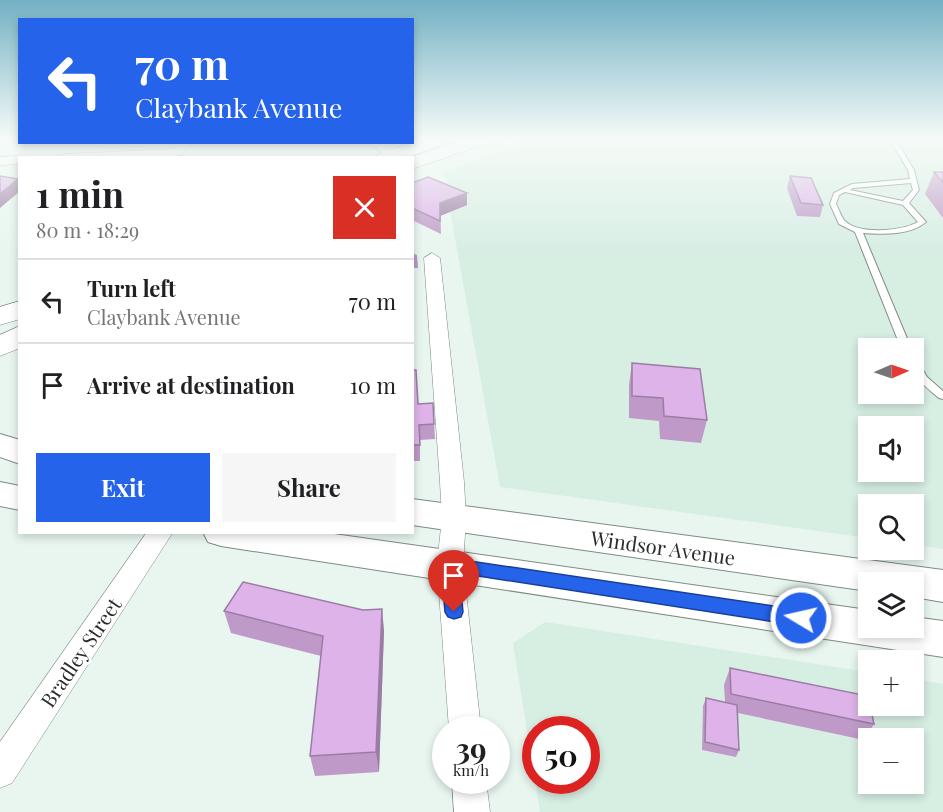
<!DOCTYPE html>
<meta charset="utf-8">
<style>
:root{--surface:#fff;--page:#f6f6f6;--text:#202124;--muted:#757577;--line:#e0e0e0;--accent:#2563eb}
body{margin:0;font-family:"Playfair Display",serif;background:var(--page);color:var(--text);height:100vh;display:flex;flex-direction:column;font-size:22px;white-space:nowrap}
*{box-sizing:border-box;margin:0}
p{font-size:20px;color:var(--muted)}
.icon{flex:none;width:33px;height:33px;fill:none;stroke:currentColor;stroke-width:2;stroke-linecap:round;stroke-linejoin:round}
.map{position:relative;flex:1;overflow:hidden}
.sheet{position:absolute;left:18px;top:156px;width:396px;height:378px;display:flex;flex-direction:column;background:var(--surface);border-radius:0px;box-shadow:0 3px 9px #0003}
.sheet>*{flex:none}
.banner{position:absolute;left:18px;top:18px;width:396px;height:126px;border-radius:0px;box-shadow:0 3px 9px #0003;background:#2563eb;color:#fff;overflow:hidden}
.needle{width:39px;rotate:88deg}
.tools{position:absolute;left:858px;top:338px;display:grid;gap:12px}
.tools a{display:grid;place-items:center;width:66px;height:66px;border-radius:0px;background:var(--surface);box-shadow:0 3px 9px #0003;font-size:30px}
.speed{position:absolute;left:432px;top:716px;display:flex;gap:12px;font-size:30px;font-weight:700;text-align:center}
.speed>*{display:grid;place-content:center;width:78px;height:78px;border-radius:50%;background:var(--surface);box-shadow:0 3px 9px #0003;line-height:1}
.speed small{font-size:15px;font-weight:400}
.speed .limit{border:9px solid #d22;background:#fff;color:#111}
.pin{position:absolute;display:grid;place-items:center;width:51px;height:51px;color:#fff;margin:-62px -26px;border-radius:50% 50% 50% 0;rotate:-45deg;box-shadow:0 0 6px #0007}
.pin .icon{rotate:45deg}
.me{position:absolute;width:66px;margin:-33px;rotate:279deg;stroke-linejoin:round;filter:drop-shadow(0 0 4px #0008)}
.turn{display:flex;align-items:center;gap:21px;height:126px;padding:0 18px;font-size:27px}
.turn .icon{width:78px;height:78px;stroke-width:2.5}
.turn b{display:block;font-size:42px;line-height:51px}
.round{display:grid;place-items:center;flex:none;width:63px;height:63px;border-radius:0px;background:var(--page)}
.overview{display:flex;align-items:center;justify-content:space-between;height:102px;padding:0 18px}
h1{font-size:36px;font-weight:700;line-height:45px}
.cta{display:flex;gap:12px;margin-top:auto;padding:12px 18px}
.cta a{flex:1;height:69px;border-radius:0px;background:var(--accent);color:#fff;font-size:24px;font-weight:700;line-height:69px;text-align:center}
.cta a+a{background:var(--page);color:var(--text)}
ul{padding:0;list-style:none}
li{display:flex;align-items:center;gap:18px;height:84px;padding:0 18px;border-top:2px solid var(--line)}
li div{flex:1}
li b{display:block;font-size:22px}
li em{font-style:normal}
.map>svg:first-child{display:block}
</style>
<div class="map">
<svg width="943" height="812" viewBox="0 0 943 812">
<rect width="100%" height="100%" fill="#e8f6ef"/>
<!-- built -->
<g fill="#d7eee3" fill-rule="evenodd">
<path d="M531 140H943V549L914 545V504H868V538L500 487 443 172ZM868 348H914V393H868ZM868 426H914V471H868Z"/>
<path d="M545 622 868 672V705H914V679L943 684V812H540L513 643ZM536 729H586V780H536ZM868 738H914V783H868Z"/>
</g>
<g fill="none" stroke-linecap="round" stroke-linejoin="round">
<!-- service casing -->
<g stroke="#7e8b85" stroke-width="2">
<g id="service">
<path d="M890 140H896L914 170 919 190 909 203 926 222C909 236 883 234 863 233L911 348H901L855 232 839 224 830 204 834 193 852 184 910 179 908 170ZM911 183 913 190 903 201 850 190 853 188ZM845 192 903 205 918 222C902 231 859 235 845 221 841 217 839 209 836 204L839 195Z"/>
<path d="M914 359 917 360 927 377 943 391V399L939 398C926 387 912 378 914 359Z"/>
</g>
</g>
<!-- minor casing -->
<g stroke="#7e8b85" stroke-width="1">
<g id="minor">
<path d="M179 142H190L182 155 178 156 58 158 64 154 174 149Z"/>
<path d="M365 142H380L408 158H392Z"/>
<path d="M20 156 24 158H20V164L0 165V157Z"/>
<path d="M432 253 440 258 464 482 466 518 463 565 481 729H449L437 565 442 518 440 482 424 258Z"/>
<path d="M147 532H173L12 783 0 788V742Z"/>
<path d="M452 780H486L490 812H454Z"/>
</g>
</g>
<!-- secondary casing -->
<g stroke="#7e8b85" stroke-width="2">
<g id="secondary">
<path d="M0 434 20 440V464L0 457Z"/>
<path d="M0 482 20 486V510L0 506Z"/>
<path d="M412 499 943 570V602L914 597V582H868V591L412 525Z"/>
<path d="M203 532H320L868 610V627H914V617L943 621V657L221 546 208 542Z"/>
</g>
</g>
<!-- trunk casing -->
<g stroke="#7e8b85" stroke-width="1">
<g id="trunk">
<path d="M421 140 444 141 441 145 405 158H376L378 154Z"/>
<path d="M462 140H488L485 144 412 169V158H409Z"/>
<path d="M20 301V319L0 325V307Z"/>
<path d="M20 326V348L0 356V335Z"/>
</g>
</g>
<!-- service -->
<use href="#service" fill="#fff" fill-rule="evenodd"/>
<!-- minor -->
<use href="#minor" fill="#fff" fill-rule="evenodd"/>
<!-- secondary -->
<use href="#secondary" fill="#fff" fill-rule="evenodd"/>
<!-- trunk -->
<use href="#trunk" fill="#fff" fill-rule="evenodd"/>
</g>
<!-- wall -->
<g fill="#bf9ac8">
<path d="M934 172 943 183V218L925 194Z"/>
<path d="M790 176 823 205 820 217 797 216 787 188Z"/>
<path d="M412 183 467 205 440 216 441 234 412 220Z"/>
<path d="M412 253 417 255 418 268H412Z"/>
<path d="M632 363 707 420 701 443 660 439 659 421 629 418V385Z"/>
<path d="M412 370 418 404 433 403 435 439 420 440V461H412Z"/>
<path d="M224 611 384 630 379 772 315 776 310 756 321 656 231 633Z"/>
<path d="M730 668 874 724 864 740 738 713 739 750 736 757 702 750 703 706 706 698 725 702 724 685Z"/>
</g>
<!-- shaded-wall -->
<g fill="#9b7da3">
<path d="M18 179 20 184V191L0 208V194Z"/>
<path d="M467 193V205L440 216 441 234 440 203Z"/>
<path d="M382 609 384 630 379 772 376 752Z"/>
</g>
<!-- building -->
<g fill="#deb3e9" stroke="#9b7da3" stroke-width="1.5">
<path d="M934 172H943V183Z"/>
<path d="M0 176 18 179 0 194Z"/>
<path d="M790 176 811 178 823 205 801 203Z"/>
<path d="M428 177 467 193 440 203V221L412 208V183Z"/>
<path d="M632 363 700 369 707 420 664 416 663 398 632 396Z"/>
<path d="M412 370H416L418 404 433 403 434 424 419 425 420 445H412Z"/>
<path d="M243 582 363 610 382 609 376 752 310 756 323 636 224 611Z"/>
<path d="M730 668 868 696V705H870L874 724 731 694Z"/>
<path d="M706 698 737 705 739 750 705 742Z"/>
</g>
<!-- sky -->
<linearGradient id="sky" x2="0" y2="1"><stop stop-color="#73b1c4"/><stop offset="0.55" stop-color="#f5fbf8"/><stop offset="1" stop-color="#f5fbf8" stop-opacity="0"/></linearGradient>
<rect width="943" height="253" fill="url(#sky)"/>
<!-- route -->
<path fill="#2563eb" stroke="#184099" stroke-width="1.5" d="M450 558 801 610 807 612 810 618 807 623 801 626 459 573 463 612 461 617 454 619 448 617 445 612 441 565 444 560Z"/>
<g text-anchor="middle" dominant-baseline="central" stroke-width="5" stroke-linejoin="round" paint-order="stroke">
<!-- near-street labels -->
<g font-size="20" fill="#282d2b" stroke="#fff">
<text transform="translate(663 547) rotate(8)">Windsor Avenue</text>
<text transform="translate(80 652) rotate(-56)">Bradley Street</text>
</g>
</g>
</svg>
<div class="tools">
<a><svg class="needle" viewBox="-14 -14 28 28"><path d="M0-13l5 13h-10z" fill="#e53935"/><path d="M0 13l5-13h-10z" fill="#757577"/></svg></a>
<a><svg class="icon" aria-label="sound" viewBox="0 0 24 24"><path d="M4 9h4l5-4v14l-5-4H4zM17 9q2 3 0 6"/></svg></a>
<a><svg class="icon" aria-label="search" viewBox="0 0 24 24"><circle cx="10" cy="10" r="6"/><path d="M15 15l6 6"/></svg></a>
<a><svg class="icon" aria-label="layers" viewBox="0 0 24 24"><path d="M12 4l9 5-9 5-9-5zM3 14l9 5 9-5"/></svg></a>
<a>+</a>
<a>−</a>
</div>
<div class="speed"><div>39<small>km/h</small></div><div class="limit">50</div></div>
<div class="pin" style="left:454px;top:612px;background:#d93025"><svg class="icon" aria-label="arrive" viewBox="0 0 24 24"><path d="M6 21V4h12l-3 4 3 4H6"/></svg></div>
<svg class="me" style="left:801px;top:618px" viewBox="-20 -20 40 40"><circle r="17" fill="#2563eb" stroke="#fff" stroke-width="3"/><path d="M0-11L8 9 0 5-8 9z" fill="#fff"/></svg>
<div class="banner">
<div class="turn"><svg class="icon" aria-label="left" viewBox="0 0 24 24"><path d="M17 20v-9H6M10 6l-5 5 5 5"/></svg><div><b>70 m</b>Claybank Avenue</div></div>
</div>
<section class="sheet">
<div class="overview"><div><h1>1 min</h1><p>80 m · 18:29</p></div><a class="round" style="background:#d93025;color:#fff"><svg class="icon" aria-label="close" viewBox="0 0 24 24"><path d="M6 6l12 12M18 6L6 18"/></svg></a></div>
<ul>
<li><svg class="icon" aria-label="left" viewBox="0 0 24 24"><path d="M17 20v-9H6M10 6l-5 5 5 5"/></svg><div><b>Turn left</b><p>Claybank Avenue</p></div><em>70 m</em></li>
<li><svg class="icon" aria-label="arrive" viewBox="0 0 24 24"><path d="M6 21V4h12l-3 4 3 4H6"/></svg><div><b>Arrive at destination</b></div><em>10 m</em></li>
</ul>
<div class="cta"><a>Exit</a><a>Share</a></div>
</section>
</div>
